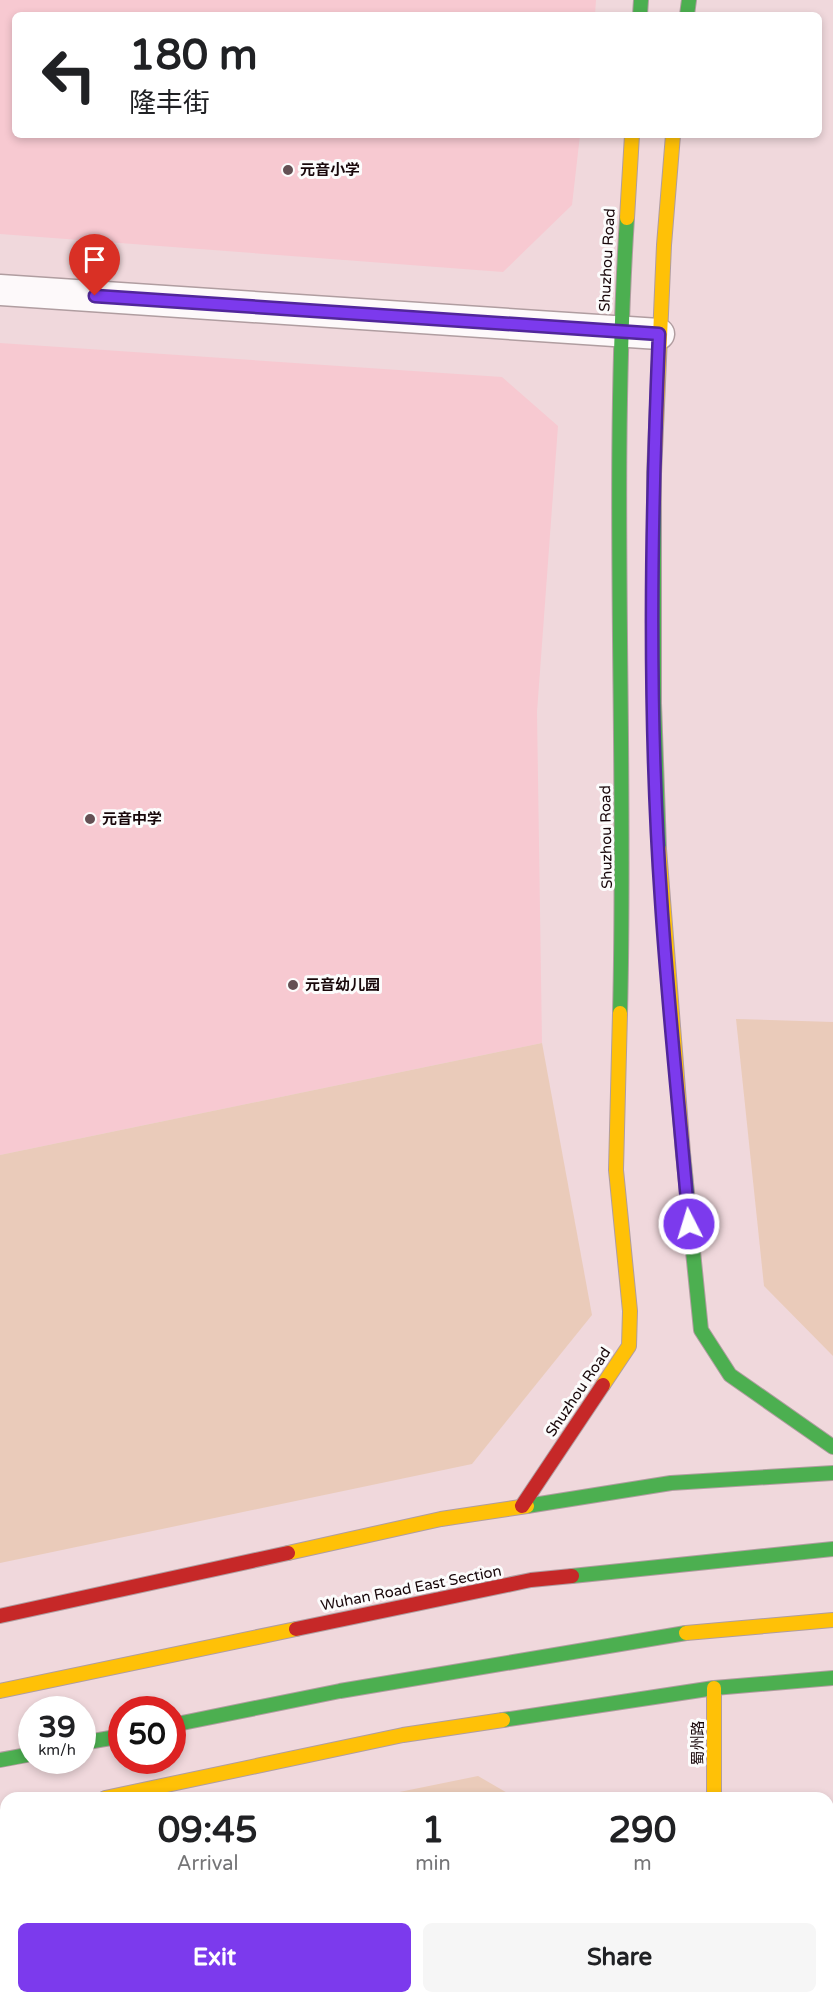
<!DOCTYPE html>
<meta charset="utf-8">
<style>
:root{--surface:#fff;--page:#f6f6f6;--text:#202124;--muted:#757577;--accent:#7c3aed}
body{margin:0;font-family:"Varela Round","Noto Sans SC",sans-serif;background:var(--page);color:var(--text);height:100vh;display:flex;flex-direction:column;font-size:22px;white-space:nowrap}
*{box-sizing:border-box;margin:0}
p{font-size:20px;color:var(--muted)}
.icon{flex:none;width:33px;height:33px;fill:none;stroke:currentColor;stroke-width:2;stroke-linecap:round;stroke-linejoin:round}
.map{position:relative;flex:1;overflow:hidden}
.details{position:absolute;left:0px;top:1792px;width:834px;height:212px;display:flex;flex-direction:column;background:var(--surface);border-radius:18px 18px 0 0;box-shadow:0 3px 9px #0003}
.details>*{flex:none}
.hud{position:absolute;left:12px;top:12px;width:810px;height:126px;border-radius:9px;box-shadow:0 3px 9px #0003;background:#fff;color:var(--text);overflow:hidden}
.speed{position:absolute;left:18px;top:1696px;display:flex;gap:12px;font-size:30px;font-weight:700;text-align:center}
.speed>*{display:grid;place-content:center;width:78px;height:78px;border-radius:50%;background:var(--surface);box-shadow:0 3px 9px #0003;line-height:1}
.speed small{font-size:15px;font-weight:400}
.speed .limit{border:9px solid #d22;background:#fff;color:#111}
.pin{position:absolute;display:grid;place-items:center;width:51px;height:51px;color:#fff;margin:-62px -26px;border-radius:50% 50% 50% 0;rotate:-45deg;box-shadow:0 0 6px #0007}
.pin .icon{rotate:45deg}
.me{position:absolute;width:66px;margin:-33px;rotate:355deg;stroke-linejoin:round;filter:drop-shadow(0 0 4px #0008)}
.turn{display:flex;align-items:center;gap:21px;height:126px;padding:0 18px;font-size:27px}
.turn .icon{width:78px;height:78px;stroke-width:2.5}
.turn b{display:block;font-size:42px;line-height:51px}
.eta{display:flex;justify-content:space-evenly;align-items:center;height:102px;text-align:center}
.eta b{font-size:36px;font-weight:700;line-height:42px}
.button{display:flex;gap:12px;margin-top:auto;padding:12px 18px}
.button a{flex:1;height:69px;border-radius:9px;background:var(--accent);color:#fff;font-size:24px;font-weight:700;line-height:69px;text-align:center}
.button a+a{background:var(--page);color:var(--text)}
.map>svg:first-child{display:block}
</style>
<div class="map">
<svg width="833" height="2003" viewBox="0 0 833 2003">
<rect width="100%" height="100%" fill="#f0d8dc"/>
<!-- built -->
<g fill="#f7c9d1">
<path d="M0 0H596L595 15H15V135H580L572 205 503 272 0 234Z"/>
<path d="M0 343 502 377 558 426 537 712 542 1043 0 1155Z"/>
</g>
<!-- green -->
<g fill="#eacbba">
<path d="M736 1019 833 1022V1356L764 1286Z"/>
<path d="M542 1043 592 1315 472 1464 0 1563V1155Z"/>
<path d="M478 1776 516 1798H370Z"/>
<path d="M833 1830V1992L828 1970V1836Z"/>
<path d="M6 1875V1998H681L682 2003H0V1876Z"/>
</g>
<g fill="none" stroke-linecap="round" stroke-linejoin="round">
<!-- street casing -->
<g stroke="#b09da0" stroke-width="33">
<path id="street" d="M0 290 659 334"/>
</g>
<!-- fast casing -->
<g stroke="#b09da0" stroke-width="16">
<g id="fast">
<path d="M640 15 641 0"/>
<path d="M687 15 689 0"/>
<path d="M654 474V703L659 849"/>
<path d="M620 1013C627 748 610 483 627 218"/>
<path d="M683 1153 701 1330 730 1375 833 1447"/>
<path d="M527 1506 671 1483 833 1473"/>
<path d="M572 1576 833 1549"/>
<path d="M503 1720 714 1688 833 1678"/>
<path d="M172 1725 340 1691 686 1633"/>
<path d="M82 1743 122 1736"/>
<path d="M0 1760 32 1754"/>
</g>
</g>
<!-- slow casing -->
<g stroke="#b09da0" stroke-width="16">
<g id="slow">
<path d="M627 218 632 135"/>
<path d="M654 474 664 245 673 135"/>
<path d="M659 849 683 1153"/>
<path d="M603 1385 629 1346 630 1311 616 1170 620 1013"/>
<path d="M288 1553 441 1519 527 1506"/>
<path d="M686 1633 833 1620"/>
<path d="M714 1688V1798"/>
<path d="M0 1691 296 1629"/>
<path d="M105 1798 403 1735 503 1720"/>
<path d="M737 1998 738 2003"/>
</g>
</g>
<!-- jam casing -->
<g stroke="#b09da0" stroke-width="16">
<g id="jam">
<path d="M522 1506 603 1385"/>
<path d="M0 1616 288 1553"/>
<path d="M296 1629 531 1580 572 1576"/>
<path d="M0 1821 6 1820"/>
</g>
</g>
<!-- street -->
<use href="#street" stroke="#fdf9fa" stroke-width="30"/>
<!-- fast -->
<use href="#fast" stroke="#4caf50" stroke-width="14"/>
<!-- slow -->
<use href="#slow" stroke="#ffc107" stroke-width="14"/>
<!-- jam -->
<use href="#jam" stroke="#c62828" stroke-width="14"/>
</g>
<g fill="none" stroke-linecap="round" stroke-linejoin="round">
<!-- route casing -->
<g stroke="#51269a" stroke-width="15">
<path id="route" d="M95 296 659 334C651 521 648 712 661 899 668 1008 680 1116 689 1224"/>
</g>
<!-- route -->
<use href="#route" stroke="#7c3aed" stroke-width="10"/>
</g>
<!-- markers -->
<g fill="#645054" stroke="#fcfcfc" stroke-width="2">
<circle cx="288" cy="170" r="6"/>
<circle cx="90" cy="819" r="6"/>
<circle cx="293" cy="985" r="6"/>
</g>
<g text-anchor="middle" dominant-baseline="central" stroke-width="6" stroke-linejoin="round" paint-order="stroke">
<!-- poi labels -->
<g font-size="15" font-weight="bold" fill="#18070a" stroke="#fcfcfc" text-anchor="start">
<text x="300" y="170">元音小学</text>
<text x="102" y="819">元音中学</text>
<text x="305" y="985">元音幼儿园</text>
</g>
<!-- street labels -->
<g font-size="15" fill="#18070a" stroke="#fcfcfc">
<text transform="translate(607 260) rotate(-87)">Shuzhou Road</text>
<text transform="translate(606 837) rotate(-91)">Shuzhou Road</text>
<text transform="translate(578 1392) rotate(-56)">Shuzhou Road</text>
<text transform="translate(411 1588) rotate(-11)">Wuhan Road East Section</text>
<text transform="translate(698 1743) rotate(-90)">蜀州路</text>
</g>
</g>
</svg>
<div class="speed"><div>39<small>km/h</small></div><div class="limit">50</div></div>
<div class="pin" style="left:95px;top:296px;background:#d93025"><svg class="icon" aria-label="arrive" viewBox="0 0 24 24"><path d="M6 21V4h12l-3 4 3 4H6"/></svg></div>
<svg class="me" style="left:689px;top:1224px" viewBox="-20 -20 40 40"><circle r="17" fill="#7c3aed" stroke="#fff" stroke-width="3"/><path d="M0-11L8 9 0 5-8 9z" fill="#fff"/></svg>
<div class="hud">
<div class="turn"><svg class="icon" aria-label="left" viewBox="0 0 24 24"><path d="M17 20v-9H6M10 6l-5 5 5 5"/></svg><div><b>180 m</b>隆丰街</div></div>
</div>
<section class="details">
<div class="eta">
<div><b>09:45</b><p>Arrival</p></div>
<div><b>1</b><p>min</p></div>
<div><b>290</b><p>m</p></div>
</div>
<div class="button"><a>Exit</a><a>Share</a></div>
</section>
</div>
